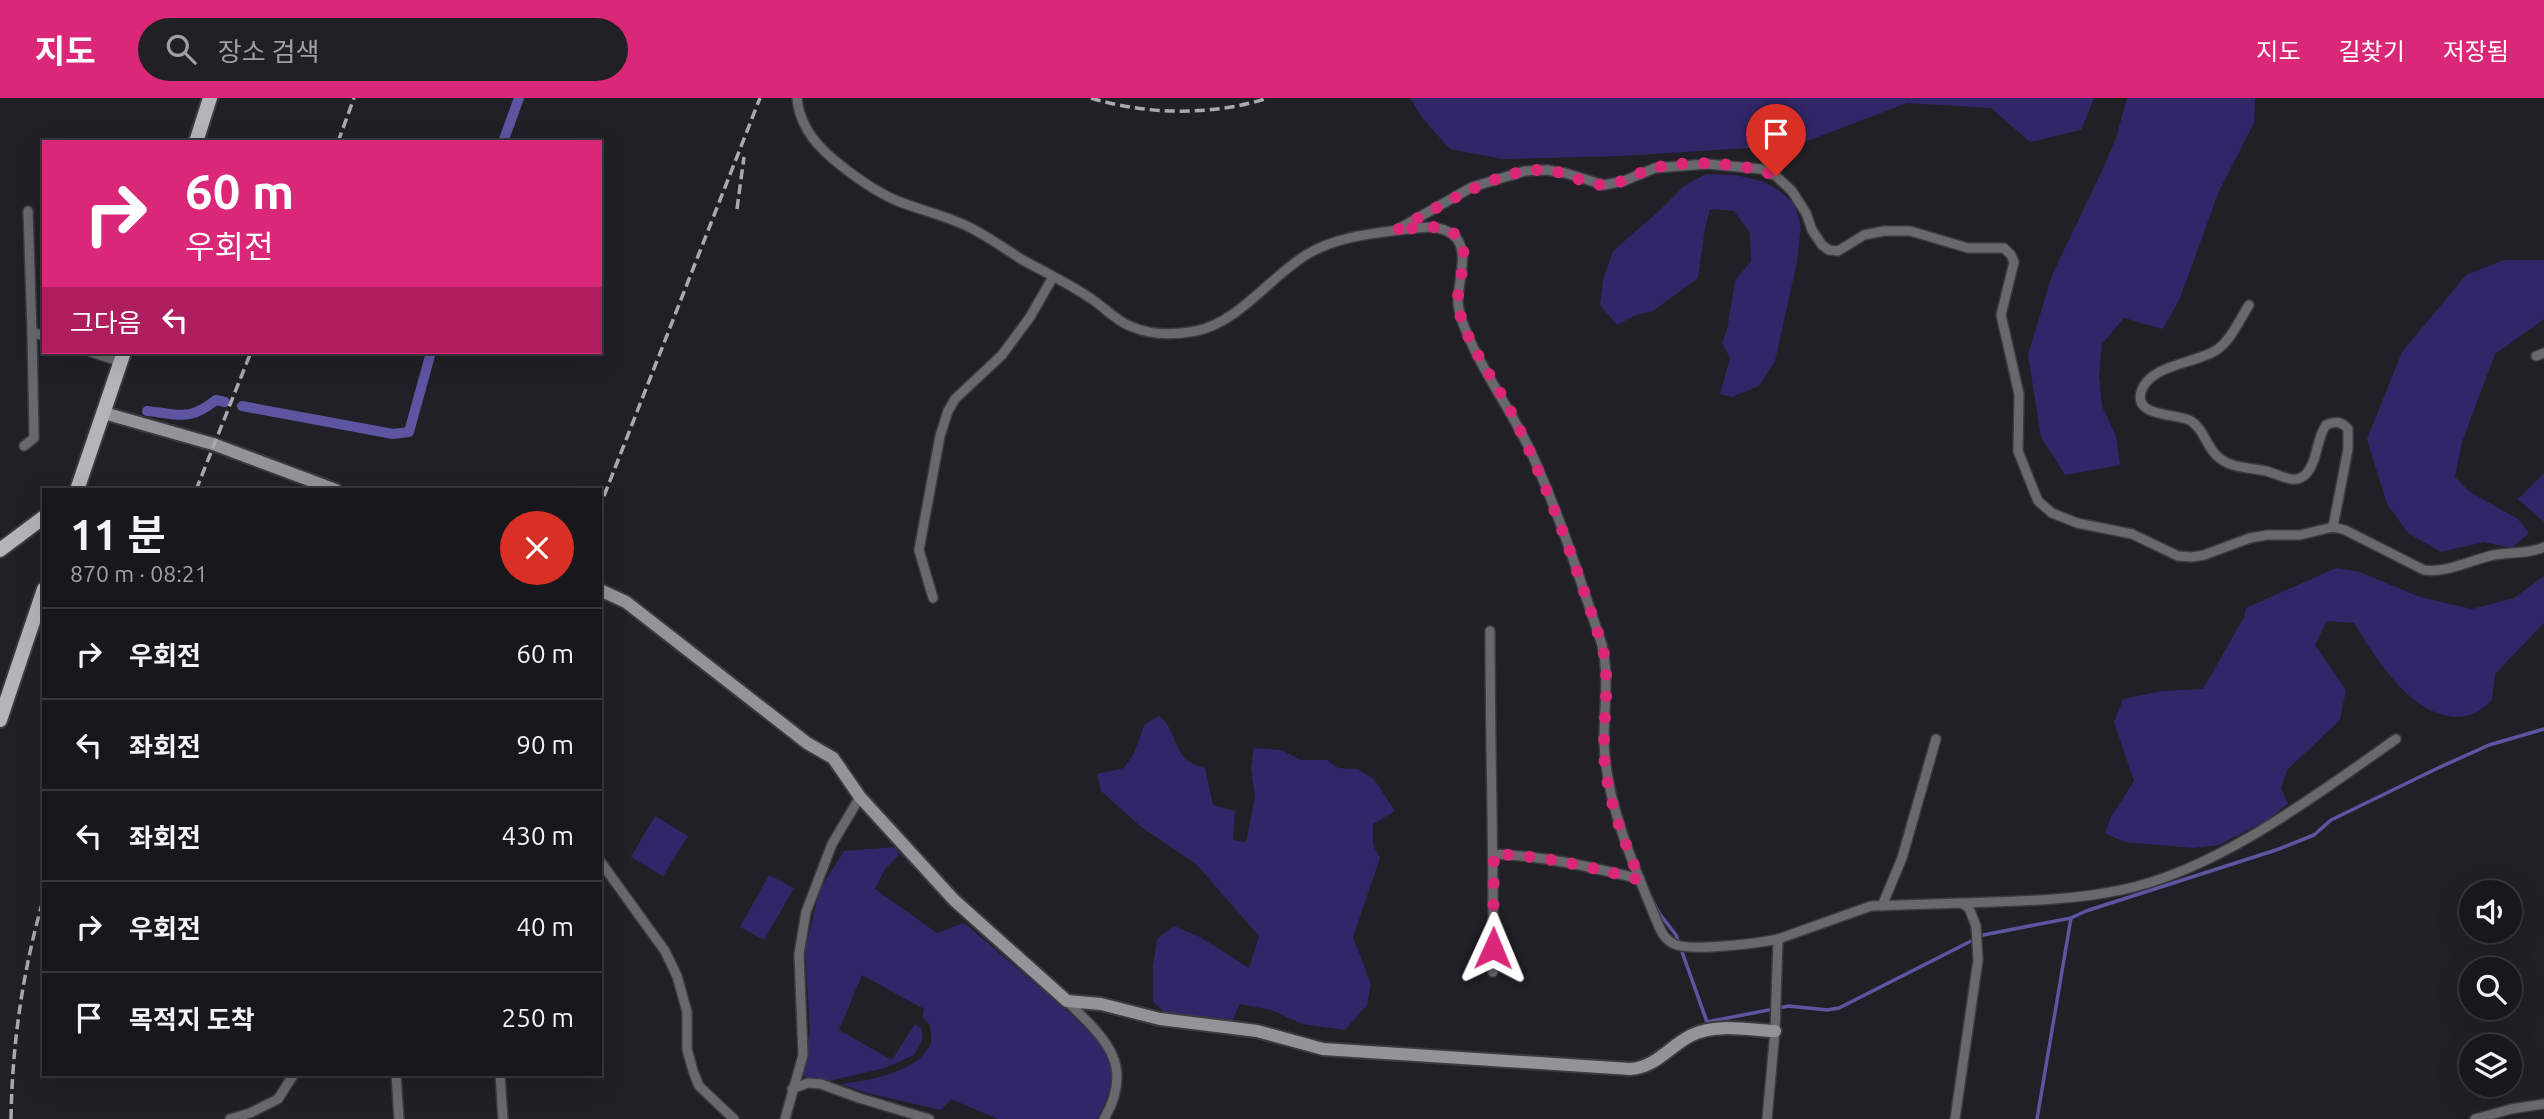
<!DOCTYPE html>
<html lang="ko">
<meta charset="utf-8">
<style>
:root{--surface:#18181c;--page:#212125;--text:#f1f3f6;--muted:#9fa0a3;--line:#36373b;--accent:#db2777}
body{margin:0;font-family:Ubuntu,"Noto Sans KR",sans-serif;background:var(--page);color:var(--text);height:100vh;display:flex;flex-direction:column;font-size:26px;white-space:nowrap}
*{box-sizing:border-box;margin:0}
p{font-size:23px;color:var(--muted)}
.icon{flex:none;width:38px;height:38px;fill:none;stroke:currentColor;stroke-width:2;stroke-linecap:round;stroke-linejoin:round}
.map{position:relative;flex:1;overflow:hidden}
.drawer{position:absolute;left:42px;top:390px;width:560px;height:588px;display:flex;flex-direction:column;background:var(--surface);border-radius:0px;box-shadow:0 7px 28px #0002,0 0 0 2px var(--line)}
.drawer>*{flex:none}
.banner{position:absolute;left:42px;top:42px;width:560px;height:214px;border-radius:0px;box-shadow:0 7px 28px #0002,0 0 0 2px var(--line);background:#db2777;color:#fff;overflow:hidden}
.fabs{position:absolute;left:2459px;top:782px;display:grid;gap:14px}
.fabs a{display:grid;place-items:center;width:63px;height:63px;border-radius:50%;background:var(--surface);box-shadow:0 7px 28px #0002,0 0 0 2px var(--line);font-size:35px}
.pin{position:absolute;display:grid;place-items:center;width:60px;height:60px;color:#fff;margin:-72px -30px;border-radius:50% 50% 50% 0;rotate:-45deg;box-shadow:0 0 7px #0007}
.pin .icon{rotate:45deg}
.me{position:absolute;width:77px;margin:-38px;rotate:1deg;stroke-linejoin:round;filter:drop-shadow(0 0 5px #0008)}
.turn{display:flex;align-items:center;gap:24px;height:147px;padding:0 28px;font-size:32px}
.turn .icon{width:91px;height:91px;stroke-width:2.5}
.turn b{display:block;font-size:49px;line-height:60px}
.then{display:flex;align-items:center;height:66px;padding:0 28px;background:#0003;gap:14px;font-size:26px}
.round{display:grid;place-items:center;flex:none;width:74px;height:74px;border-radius:37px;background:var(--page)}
.overview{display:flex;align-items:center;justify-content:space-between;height:119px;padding:0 28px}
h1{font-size:42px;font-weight:600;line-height:52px}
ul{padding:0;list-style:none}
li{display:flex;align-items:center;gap:21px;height:91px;padding:0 28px;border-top:2px solid var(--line)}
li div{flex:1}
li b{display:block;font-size:26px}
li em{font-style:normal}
header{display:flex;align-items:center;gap:42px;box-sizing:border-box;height:98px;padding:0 35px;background:var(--accent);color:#fff}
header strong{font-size:33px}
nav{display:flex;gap:38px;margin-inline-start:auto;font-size:24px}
.search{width:490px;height:63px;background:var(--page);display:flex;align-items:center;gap:18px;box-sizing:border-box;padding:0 24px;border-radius:38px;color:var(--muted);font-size:26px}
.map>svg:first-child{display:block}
</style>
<header>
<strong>지도</strong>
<div class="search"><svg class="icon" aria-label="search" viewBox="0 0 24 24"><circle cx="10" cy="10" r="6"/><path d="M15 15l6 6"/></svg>장소 검색</div>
<nav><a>지도</a><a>길찾기</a><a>저장됨</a></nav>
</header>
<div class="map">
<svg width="2544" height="1021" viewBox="0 0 2544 1021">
<rect width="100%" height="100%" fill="#202026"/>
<!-- green -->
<g fill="#312768">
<path d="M1410 0H2094L2081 32 2030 44 1991 10 1907 5 1797 47 1622 58 1502 61 1450 51 1424 22Z"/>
<path d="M2127 0H2255L2254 25 2219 93 2180 200 2163 231 2124 220 2102 246 2099 278 2102 308 2116 338 2120 367 2065 377 2041 339 2028 257 2052 177 2101 75 2116 40Z"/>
<path d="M1706 76 1736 77 1762 83 1777 91 1794 105 1801 128 1797 164 1775 263 1759 288 1732 299 1720 296 1730 260 1722 245 1727 232 1735 183 1751 163 1750 135 1734 113 1710 111 1705 130 1698 180 1653 213 1636 217 1617 227 1600 207 1603 182 1613 153 1659 113 1684 88Z"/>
<path d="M2504 162H2544V221L2495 256 2462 344 2455 379 2470 394 2518 421 2529 435 2512 450 2484 444 2441 454 2408 435 2387 406 2367 341 2402 254 2466 177Z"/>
<path d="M2544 375V424L2518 401Z"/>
<path d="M2336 470 2360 474 2420 499 2472 511 2514 500 2544 478V525L2495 576 2492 602C2486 607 2478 615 2470 617 2418 630 2377 562 2354 525L2327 523 2315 547 2346 592 2340 622 2287 672 2281 690 2288 706 2266 723 2219 747 2193 750 2124 744 2105 735 2111 719 2134 683 2114 624 2123 601 2162 593 2203 591 2244 519 2246 510Z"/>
<path d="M1159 618C1175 628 1173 654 1190 664 1194 667 1200 668 1205 670L1213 707 1235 713 1233 742 1246 744 1255 699 1251 670 1254 650 1281 652 1301 662H1327L1338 670 1357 671 1374 681 1395 713 1373 726V747L1380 760 1353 839 1371 886 1367 907 1345 932 1302 926 1271 912 1240 906 1231 925 1168 917 1153 904V868L1157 841 1174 828 1200 839 1249 870 1259 838 1196 766 1140 728 1101 693 1097 676 1124 670 1133 657 1145 626Z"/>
<path d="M655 718 688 738 663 778 631 759Z"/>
<path d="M896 749 899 757 885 771 875 791 937 835 964 825C996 852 1027 879 1058 905 1073 918 1098 938 1107 955 1119 977 1108 1001 1097 1021H998L951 1001 941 1012 867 995 841 986C867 983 921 974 931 944 932 939 930 931 930 927L922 919 924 911 862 877 839 932 892 962 915 926 922 931V942L914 957 885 970 829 983 801 978 805 966 810 932 805 851 820 791 844 753Z"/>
<path d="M769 777 794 790 764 842 740 829Z"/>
</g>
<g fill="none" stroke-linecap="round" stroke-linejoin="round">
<!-- stream -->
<g stroke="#5d55a2" stroke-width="3.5">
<path d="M1651 799 1659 815 1676 837 1707 924 1789 908 1827 912 1839 910 1983 837 2071 820"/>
<path d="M2037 1021 2071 820 2086 813 2276 752 2314 737 2331 722 2438 670 2489 647 2544 631"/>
</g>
<!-- canal -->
<g stroke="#5d55a2" stroke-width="10">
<path d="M503 44 519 0"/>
<path d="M242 308 393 336 409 334 431 254"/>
<path d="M147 313C180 316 188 324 216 302L225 304"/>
</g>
<!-- street casing -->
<g stroke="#3a3a40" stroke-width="12">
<g id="street">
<path d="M797 0C799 25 815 46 833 61 851 76 873 92 895 102 919 112 945 117 969 129 987 138 1004 150 1021 161 1044 174 1068 185 1090 200 1103 208 1115 222 1130 228 1150 237 1175 237 1196 233 1239 224 1269 180 1306 157 1333 140 1367 136 1399 132 1417 130 1437 125 1452 136 1472 150 1457 184 1458 205 1459 213 1461 221 1464 228 1481 272 1510 310 1530 352 1559 415 1580 481 1602 547 1611 585 1601 622 1605 660 1611 716 1634 768 1655 819 1659 829 1663 841 1674 846 1690 854 1759 845 1778 841L1775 933 1767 1021"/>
<path d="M28 113 32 234 44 238"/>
<path d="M1400 130 1472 89 1525 73 1547 72 1565 75 1604 87 1624 83 1655 70 1707 66 1761 71 1776 78 1792 93 1806 115 1812 132 1822 147 1829 152 1838 153 1864 137 1884 133H1910L1968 150H2004L2011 157 2014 164 2001 217 2019 296 2018 353 2038 403 2052 415 2077 425 2132 436 2178 458 2192 459 2204 457 2250 440 2267 437H2300L2333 429 2345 432 2424 472C2448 475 2470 462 2494 457 2511 454 2529 456 2544 449"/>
<path d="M2249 207C2240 221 2232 240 2218 251 2197 266 2149 266 2141 294 2134 320 2178 315 2191 323 2203 330 2206 347 2216 357 2230 371 2248 369 2266 373 2279 376 2295 388 2306 376 2318 363 2316 341 2326 327 2335 323 2341 323 2348 331V351L2333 429"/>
<path d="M91 254 121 264"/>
<path d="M2536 258 2544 255"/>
<path d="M24 348 34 340 32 234"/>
<path d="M933 500 919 452 940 338 948 313 955 301 1002 257 1030 219 1053 179"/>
<path d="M1490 533C1490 647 1494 760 1493 874"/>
<path d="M1494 756C1545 758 1591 769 1640 781"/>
<path d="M600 763 665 853 677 878 687 914V951L693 973 699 988 734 1021"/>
<path d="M1961 805C2015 803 2069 803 2121 792 2218 772 2316 697 2396 641"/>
<path d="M1882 808 1902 760 1936 641"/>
<path d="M1778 841 1871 808 1961 805 1969 810 1976 828 1978 862 1955 1021"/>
<path d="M1067 903C1104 940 1136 966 1104 1021"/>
<path d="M396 976 399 1021"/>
<path d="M500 976 503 1021"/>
<path d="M792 991 808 985 821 986 859 1000 929 1021"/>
<path d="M230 1021 250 1015 278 1001 294 976"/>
<path d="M785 1021 803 957 799 856 806 814 832 746 860 699"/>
<path d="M2475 1021 2511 1011 2544 1006"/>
</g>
</g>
<!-- secondary casing -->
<g stroke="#3a3a40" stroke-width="16">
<g id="secondary">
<path d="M104 315 213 346 336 392"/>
<path d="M600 492 626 504 807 645 833 660 860 699 954 802 1067 903 1101 906 1160 921 1257 933 1323 951 1630 971C1657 969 1669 948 1692 937 1716 925 1749 932 1775 933"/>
</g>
</g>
<!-- primary casing -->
<g stroke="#3a3a40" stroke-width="18">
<g id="primary">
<path d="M196 44 210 0"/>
<path d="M77 392 124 254"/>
<path d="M0 452 44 419"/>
<path d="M0 622 44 491"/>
</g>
</g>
<!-- street -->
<use href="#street" stroke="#69696d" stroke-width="9"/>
<!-- secondary -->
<use href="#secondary" stroke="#939399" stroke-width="12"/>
<!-- primary -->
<use href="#primary" stroke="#b4b4bb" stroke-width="14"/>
<!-- rail -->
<g stroke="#a9a9ae" stroke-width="3.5" stroke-dasharray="10 5" stroke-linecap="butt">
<path d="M1091 0C1146 17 1213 18 1268 0"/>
<path d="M338 44 354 0"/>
<path d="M737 111 744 59"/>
<path d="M196 392 251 254"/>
<path d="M604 398 760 0"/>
<path d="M11 1021C12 946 23 871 44 799"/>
</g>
</g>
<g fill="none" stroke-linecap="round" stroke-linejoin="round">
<!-- route -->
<path stroke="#db2777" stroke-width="12" stroke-dasharray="0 21.6" d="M1493 850 1494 756C1545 758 1591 769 1640 782 1624 742 1606 699 1604 656 1603 619 1611 583 1602 547 1577 471 1551 396 1516 324 1500 290 1477 261 1463 226 1460 217 1458 209 1458 200 1458 184 1469 157 1460 142 1447 122 1414 130 1395 133 1437 110 1499 69 1547 72 1567 74 1585 87 1604 87 1623 86 1637 74 1655 70 1686 61 1747 65 1776 78"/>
</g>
</svg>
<div class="fabs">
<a><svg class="icon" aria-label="sound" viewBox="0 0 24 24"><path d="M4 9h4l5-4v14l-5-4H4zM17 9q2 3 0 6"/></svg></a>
<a><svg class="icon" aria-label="search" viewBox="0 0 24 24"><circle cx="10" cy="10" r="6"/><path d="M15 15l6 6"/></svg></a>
<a><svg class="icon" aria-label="layers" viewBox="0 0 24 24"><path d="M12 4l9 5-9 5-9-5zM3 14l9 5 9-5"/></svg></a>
</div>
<div class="pin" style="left:1776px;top:78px;background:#d93025"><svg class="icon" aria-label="arrive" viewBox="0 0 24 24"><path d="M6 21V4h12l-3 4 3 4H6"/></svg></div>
<svg class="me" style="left:1493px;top:850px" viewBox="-20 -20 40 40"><path d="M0-17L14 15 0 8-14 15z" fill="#db2777" stroke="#fff" stroke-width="4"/></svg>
<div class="banner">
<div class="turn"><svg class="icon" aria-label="right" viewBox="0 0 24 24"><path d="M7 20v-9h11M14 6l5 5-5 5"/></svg><div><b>60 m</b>우회전</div></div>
<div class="then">그다음<svg class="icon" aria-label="left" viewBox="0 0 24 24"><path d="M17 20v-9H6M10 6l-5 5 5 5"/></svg></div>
</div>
<section class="drawer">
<div class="overview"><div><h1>11 분</h1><p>870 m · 08:21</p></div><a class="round" style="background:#d93025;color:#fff"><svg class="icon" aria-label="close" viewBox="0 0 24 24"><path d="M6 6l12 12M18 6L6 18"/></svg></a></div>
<ul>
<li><svg class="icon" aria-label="right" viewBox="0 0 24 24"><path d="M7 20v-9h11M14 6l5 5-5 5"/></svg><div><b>우회전</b></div><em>60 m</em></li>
<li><svg class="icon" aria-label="left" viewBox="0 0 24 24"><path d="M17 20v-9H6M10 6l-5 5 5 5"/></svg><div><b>좌회전</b></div><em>90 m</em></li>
<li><svg class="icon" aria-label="left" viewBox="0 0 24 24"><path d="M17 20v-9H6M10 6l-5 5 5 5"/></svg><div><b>좌회전</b></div><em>430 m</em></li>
<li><svg class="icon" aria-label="right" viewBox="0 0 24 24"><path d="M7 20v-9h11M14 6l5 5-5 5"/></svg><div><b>우회전</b></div><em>40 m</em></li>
<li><svg class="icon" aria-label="arrive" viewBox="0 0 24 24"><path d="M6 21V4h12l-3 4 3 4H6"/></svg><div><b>목적지 도착</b></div><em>250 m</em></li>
</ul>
</section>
</div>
